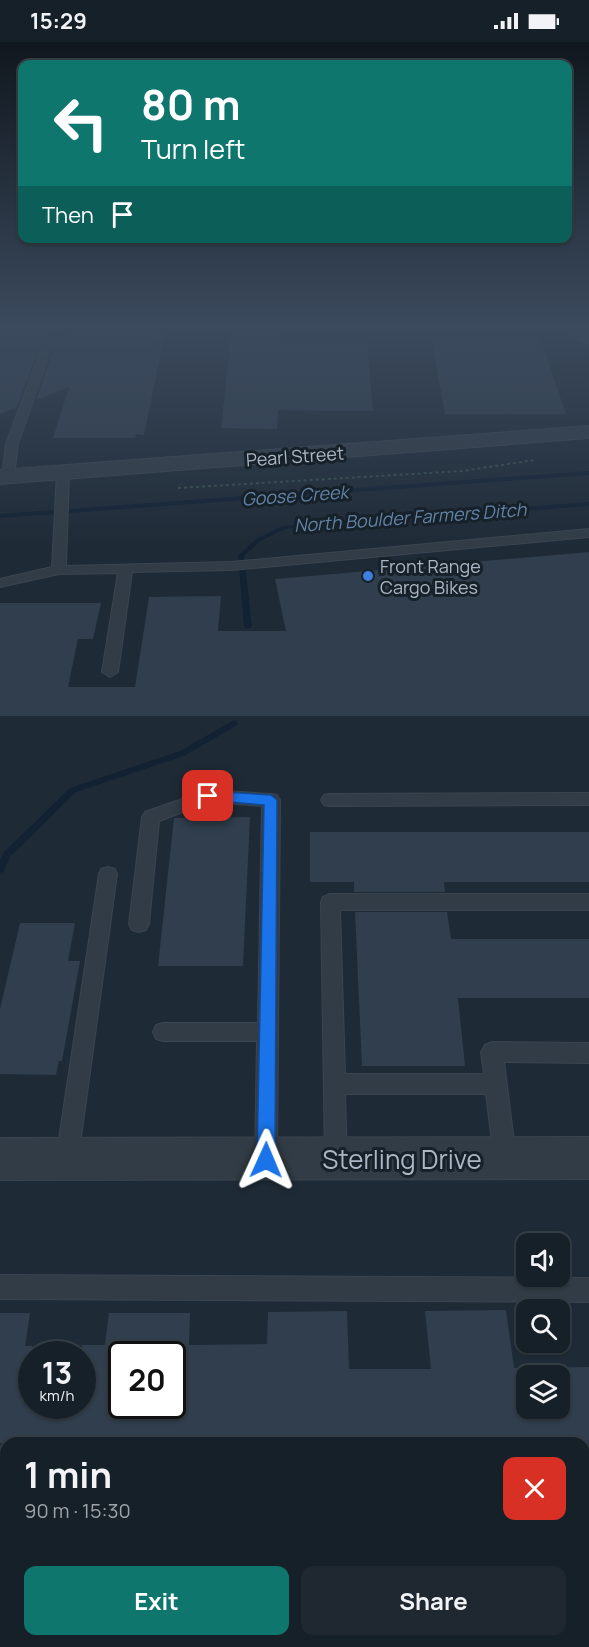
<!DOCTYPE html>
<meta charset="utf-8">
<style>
:root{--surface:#162028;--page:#1f2830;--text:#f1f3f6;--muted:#9ea3a8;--line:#353e45;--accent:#0f766e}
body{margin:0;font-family:Manrope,sans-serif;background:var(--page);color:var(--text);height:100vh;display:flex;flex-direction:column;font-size:22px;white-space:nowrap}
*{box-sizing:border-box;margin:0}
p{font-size:20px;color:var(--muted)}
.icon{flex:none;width:33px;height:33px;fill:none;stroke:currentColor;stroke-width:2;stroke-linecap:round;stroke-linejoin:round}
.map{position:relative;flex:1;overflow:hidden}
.drawer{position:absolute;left:0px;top:1395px;width:590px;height:210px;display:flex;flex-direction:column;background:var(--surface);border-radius:18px 18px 0 0;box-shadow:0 2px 4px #0004,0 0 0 2px var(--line)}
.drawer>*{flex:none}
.top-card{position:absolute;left:18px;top:18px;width:554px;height:183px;border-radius:12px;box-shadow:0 2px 4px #0004,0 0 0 2px var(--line);background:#0f766e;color:#fff;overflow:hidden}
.controls{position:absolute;left:516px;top:1191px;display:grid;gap:12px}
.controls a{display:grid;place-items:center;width:54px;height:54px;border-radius:12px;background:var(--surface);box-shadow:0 2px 4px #0004,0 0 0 2px var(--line);font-size:30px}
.speed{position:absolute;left:18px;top:1299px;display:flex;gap:12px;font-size:30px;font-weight:700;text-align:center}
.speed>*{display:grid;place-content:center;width:78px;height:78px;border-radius:50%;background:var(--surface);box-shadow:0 2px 4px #0004,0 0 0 2px var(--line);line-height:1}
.speed small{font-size:15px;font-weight:400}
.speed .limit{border:3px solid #111;border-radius:9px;background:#fff;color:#111}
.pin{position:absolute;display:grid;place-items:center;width:51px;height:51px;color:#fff;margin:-26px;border-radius:12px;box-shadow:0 3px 9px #0006}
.me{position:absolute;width:66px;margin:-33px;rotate:1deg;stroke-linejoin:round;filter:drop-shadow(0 0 4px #0008)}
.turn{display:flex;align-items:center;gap:21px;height:126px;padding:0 24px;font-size:27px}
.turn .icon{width:78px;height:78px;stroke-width:2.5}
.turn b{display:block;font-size:42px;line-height:51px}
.then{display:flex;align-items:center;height:57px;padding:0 24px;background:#0003;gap:12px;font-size:22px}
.round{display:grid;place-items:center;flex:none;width:63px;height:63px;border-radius:12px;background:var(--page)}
.summary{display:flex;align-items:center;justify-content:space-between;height:102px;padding:0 24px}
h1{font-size:36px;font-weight:700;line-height:45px}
.action{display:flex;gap:12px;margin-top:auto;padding:12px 24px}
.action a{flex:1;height:69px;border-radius:12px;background:var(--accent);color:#fff;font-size:24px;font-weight:700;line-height:69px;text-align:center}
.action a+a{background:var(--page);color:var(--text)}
.status{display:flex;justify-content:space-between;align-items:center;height:42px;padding:0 30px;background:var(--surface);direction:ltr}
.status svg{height:16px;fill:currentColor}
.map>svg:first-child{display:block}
</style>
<div class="status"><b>15:29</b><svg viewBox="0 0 49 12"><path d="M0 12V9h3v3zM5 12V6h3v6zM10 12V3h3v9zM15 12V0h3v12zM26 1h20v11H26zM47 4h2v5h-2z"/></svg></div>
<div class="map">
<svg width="589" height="1605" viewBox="0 0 589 1605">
<rect width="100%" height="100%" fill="#1e2a36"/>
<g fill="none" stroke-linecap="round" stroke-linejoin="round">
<!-- stream -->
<g fill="#122233" fill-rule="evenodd">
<path d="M589 429V433L0 476V472Z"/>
<path d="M589 460V464L285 487 259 500 244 514 252 585 248 587 244 585 238 514 255 498 282 484Z"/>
<path d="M234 678 238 681 237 683 186 713 76 750 10 815 3 830 0 831V818L4 810 70 746 180 709Z"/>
</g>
</g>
<!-- building -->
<g fill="#303e4d" fill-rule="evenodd">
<path d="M232 284H281V301H367L373 369 278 368 277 387 221 386Z"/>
<path d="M0 286H35L57 297 84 286H165L162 303 155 299H0Z"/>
<path d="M431 296H540L566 372H445Z"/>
<path d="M162 305 144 393 136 392 135 396H53L69 345 36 358 53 309H155Z"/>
<path d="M0 309H38L17 365 0 372Z"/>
<path d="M589 510V674H0V561H101L93 597H78L68 645H135L149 555 221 554 218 589H286L275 537Z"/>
<path d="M250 775 243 924H158L174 776Z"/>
<path d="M310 790H589V840H444L445 850H354V840H310Z"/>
<path d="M355 870H447L451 897H589V956H458L465 1024H362Z"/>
<path d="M20 881H75L68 919H80L62 1019H59L56 1033 0 1032V967Z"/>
<path d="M506 1268 514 1326 589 1325V1401H0V1271H30L25 1304H32V1364H82V1303H105L109 1271H190L189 1303 267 1302 268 1270 347 1269 349 1327H431L425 1269ZM122 1312H172V1364H122ZM526 1334H560V1366H526Z"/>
</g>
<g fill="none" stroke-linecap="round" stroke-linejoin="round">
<!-- lane casing -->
<g stroke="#3b4550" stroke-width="2">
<g id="lane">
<path d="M0 301H155L160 304 155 307H51L18 402 14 434 8 438 2 434 6 402 41 307H0Z"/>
<path d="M63 427 69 431 66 524 231 520 589 487V495L231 528 132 530 118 630 110 635 102 630 118 531 59 532 0 545V537L52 525 57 431Z"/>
<path d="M208 748 271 752 277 753 280 758 277 1118 274 1126 266 1129 258 1126 255 1118 257 999H163L156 997 153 990 156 983 163 981H258L262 764 209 760 159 779 149 882 146 888 139 890 132 888 129 882 142 775 145 770Z"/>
<path d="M589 751V763L330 764 324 763 321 758 324 753 330 752Z"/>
<path d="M108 825 115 827 117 832 78 1117 75 1125 67 1128 59 1125 56 1117 99 832 101 827Z"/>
<path d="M330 852H589V868H340L345 1032H484L481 1010 485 1003 492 1000 589 1001V1021L504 1020 516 1116 513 1124 505 1127 497 1124 494 1116 486 1052H345L347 1117 344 1125 336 1128 328 1125 325 1117 321 860 323 855Z"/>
<path d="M0 1233 589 1236V1260L0 1257Z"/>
<path d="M584 1582H589V1605H572L570 1599H584Z"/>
<path d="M0 1585H6V1599H231L229 1605H0Z"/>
</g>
</g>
<!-- street casing -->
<g stroke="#3b4550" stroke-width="2">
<g id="street">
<path d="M589 384V396L0 442V428Z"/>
<path d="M589 1095V1137L0 1138V1096Z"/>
</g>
</g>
<!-- secondary casing -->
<g stroke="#3b4550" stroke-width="2">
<path id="secondary" d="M557 282H580L589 288V302L582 300Z"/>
</g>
<!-- path -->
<path stroke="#384f4f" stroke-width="2" stroke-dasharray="3 3" stroke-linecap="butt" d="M178 446 462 429 535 418"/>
<!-- lane -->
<use href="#lane" fill="#313c46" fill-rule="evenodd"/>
<!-- street -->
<use href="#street" fill="#313c46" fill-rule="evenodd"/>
<!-- secondary -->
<use href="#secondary" fill="#3f4b59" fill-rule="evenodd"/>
</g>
<!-- sky -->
<linearGradient id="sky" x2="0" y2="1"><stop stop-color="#10171e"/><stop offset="0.56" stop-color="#3b4a5d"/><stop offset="1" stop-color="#3b4a5d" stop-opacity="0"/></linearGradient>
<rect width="589" height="507" fill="url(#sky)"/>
<!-- route -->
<path fill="#1a73e8" stroke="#114b97" stroke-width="1.5" d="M208 749 271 753 277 758 275 1118 272 1124 266 1126 260 1124 257 1118 264 763 204 758 202 754Z"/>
<!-- markers -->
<circle fill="#3f7fe0" stroke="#17212a" stroke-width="2" cx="368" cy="534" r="6"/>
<g text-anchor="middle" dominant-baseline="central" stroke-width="6" stroke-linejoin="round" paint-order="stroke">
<!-- far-street labels -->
<g font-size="18" fill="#abb6c4" stroke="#17212a">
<text transform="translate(295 414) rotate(-4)">Pearl Street</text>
</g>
<!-- far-water labels -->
<g font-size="18" font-style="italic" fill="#6283a5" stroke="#17212a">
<text transform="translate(295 453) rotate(-4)">Goose Creek</text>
<text transform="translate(410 475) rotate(-4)">North Boulder Farmers Ditch</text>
</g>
<!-- far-poi labels -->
<g font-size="18" fill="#abb6c4" stroke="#17212a" text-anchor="start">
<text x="380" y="524">Front Range<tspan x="380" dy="21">Cargo Bikes</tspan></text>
</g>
<!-- near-street labels -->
<g font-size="26" fill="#abb6c4" stroke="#17212a">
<text x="402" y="1117">Sterling Drive</text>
</g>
</g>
</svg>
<div class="controls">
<a><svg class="icon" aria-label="sound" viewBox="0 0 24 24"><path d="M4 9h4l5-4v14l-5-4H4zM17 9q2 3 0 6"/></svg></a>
<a><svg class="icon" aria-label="search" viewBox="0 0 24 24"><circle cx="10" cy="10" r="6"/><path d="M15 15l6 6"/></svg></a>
<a><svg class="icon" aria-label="layers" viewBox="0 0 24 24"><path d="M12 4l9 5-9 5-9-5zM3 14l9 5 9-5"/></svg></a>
</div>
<div class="speed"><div>13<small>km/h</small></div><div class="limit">20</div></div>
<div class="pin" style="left:208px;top:754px;background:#d93025"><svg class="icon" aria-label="arrive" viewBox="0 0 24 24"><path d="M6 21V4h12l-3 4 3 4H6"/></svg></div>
<svg class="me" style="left:266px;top:1118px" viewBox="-20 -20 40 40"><path d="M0-17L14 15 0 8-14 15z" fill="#1a73e8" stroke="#fff" stroke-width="4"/></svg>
<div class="top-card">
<div class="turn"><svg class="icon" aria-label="left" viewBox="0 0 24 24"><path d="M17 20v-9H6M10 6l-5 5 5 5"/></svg><div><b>80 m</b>Turn left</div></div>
<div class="then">Then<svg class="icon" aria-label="arrive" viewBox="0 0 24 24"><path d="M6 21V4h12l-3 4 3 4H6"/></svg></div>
</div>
<section class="drawer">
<div class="summary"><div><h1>1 min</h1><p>90 m · 15:30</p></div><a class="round" style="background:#d93025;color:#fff"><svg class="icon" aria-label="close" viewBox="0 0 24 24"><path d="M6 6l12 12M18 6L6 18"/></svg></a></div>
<div class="action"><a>Exit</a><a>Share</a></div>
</section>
</div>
